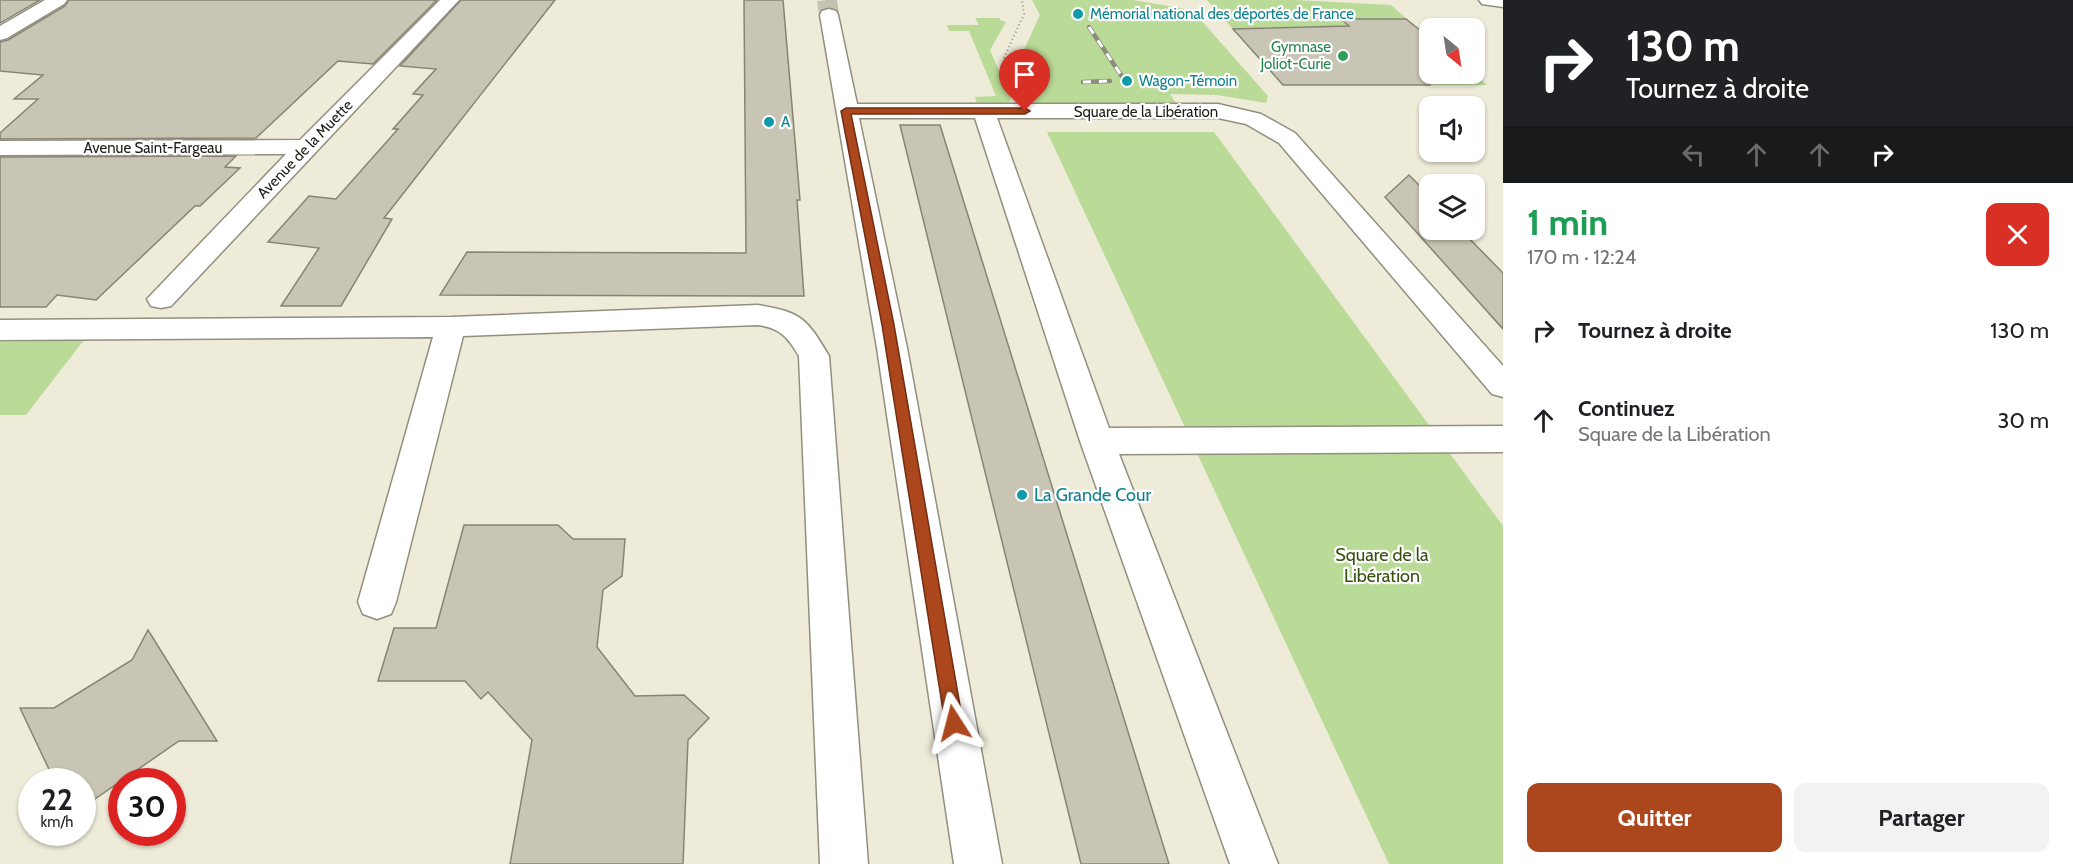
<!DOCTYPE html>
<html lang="fr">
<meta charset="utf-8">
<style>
:root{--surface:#fff;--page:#f2f2f2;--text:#202124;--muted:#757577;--accent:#ac461d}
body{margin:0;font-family:Cabin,sans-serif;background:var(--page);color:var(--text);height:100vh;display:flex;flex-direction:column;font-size:22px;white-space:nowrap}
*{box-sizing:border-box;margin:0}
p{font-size:20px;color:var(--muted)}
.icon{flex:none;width:33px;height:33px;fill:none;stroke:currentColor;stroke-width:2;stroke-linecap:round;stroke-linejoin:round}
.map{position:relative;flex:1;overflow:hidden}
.side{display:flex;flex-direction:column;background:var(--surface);width:570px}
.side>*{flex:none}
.top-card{background:#202124;color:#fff;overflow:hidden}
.needle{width:39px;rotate:150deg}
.controls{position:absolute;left:1419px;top:18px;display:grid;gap:12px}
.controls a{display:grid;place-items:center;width:66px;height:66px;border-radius:12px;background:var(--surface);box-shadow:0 2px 4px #0004;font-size:30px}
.speed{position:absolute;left:18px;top:768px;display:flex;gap:12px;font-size:30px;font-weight:700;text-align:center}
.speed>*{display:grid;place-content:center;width:78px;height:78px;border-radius:50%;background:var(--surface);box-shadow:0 2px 4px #0004;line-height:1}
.speed small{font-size:15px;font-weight:400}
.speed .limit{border:9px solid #d22;background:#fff;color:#111}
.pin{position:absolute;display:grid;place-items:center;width:51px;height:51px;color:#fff;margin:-62px -26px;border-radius:50% 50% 50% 0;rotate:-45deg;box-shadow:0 0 6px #0007}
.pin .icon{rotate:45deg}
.me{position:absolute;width:66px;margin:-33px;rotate:351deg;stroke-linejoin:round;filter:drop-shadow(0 0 4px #0008)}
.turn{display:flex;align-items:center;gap:21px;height:126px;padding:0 24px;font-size:27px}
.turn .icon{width:78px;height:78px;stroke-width:2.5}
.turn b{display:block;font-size:42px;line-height:51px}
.lanes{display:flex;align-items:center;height:57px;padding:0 24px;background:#0003;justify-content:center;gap:30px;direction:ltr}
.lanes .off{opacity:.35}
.round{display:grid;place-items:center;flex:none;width:63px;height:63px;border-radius:12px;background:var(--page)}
.head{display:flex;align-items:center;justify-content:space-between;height:102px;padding:0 24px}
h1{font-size:36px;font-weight:700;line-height:45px;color:#1e9e55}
.cta{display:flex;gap:12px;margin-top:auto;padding:12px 24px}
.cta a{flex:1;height:69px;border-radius:12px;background:var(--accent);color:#fff;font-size:24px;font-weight:700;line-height:69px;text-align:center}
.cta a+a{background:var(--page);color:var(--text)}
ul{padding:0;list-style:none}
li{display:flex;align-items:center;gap:18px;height:90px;padding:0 24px}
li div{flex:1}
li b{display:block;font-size:22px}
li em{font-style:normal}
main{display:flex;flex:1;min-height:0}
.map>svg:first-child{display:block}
</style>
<main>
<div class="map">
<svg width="1503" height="864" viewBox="0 0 1503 864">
<rect width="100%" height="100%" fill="#eeebd9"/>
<!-- green -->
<g fill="#bada97">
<path d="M1032 0H1133L1192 10 1268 96 1266 103 1217 95 1170 94 1176 103H1030L1016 67 1040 15Z"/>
<path d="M1207 0H1294L1391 5 1429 38 1430 74H1474L1487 85H1283Z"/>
<path d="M975 18H1000V20L1006 22 990 50 1011 99 1009 103 977 104 975 97 996 96 969 31H949L947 25H979Z"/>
<path d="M1047 132H1214L1503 526V864H1389Z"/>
<path d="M84 340 26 415H0V342Z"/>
</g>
<!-- building -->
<g fill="#c8c5b4" stroke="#878475" stroke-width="1.5">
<path d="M0 0H40L0 23Z"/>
<path d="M69 0H437L373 64 338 61 256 138 0 139V133L38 99H14L43 75 0 71V42L8 40 65 6Z"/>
<path d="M461 0H555L384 218 392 219 341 306H281L319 248 268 242 309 196 336 199 398 129H393L423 95 413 94 436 69 400 66Z"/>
<path d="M744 0H783L800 200H797L804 296 440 295 467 252 746 253Z"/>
<path d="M1341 19H1406L1430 38V85H1283L1233 29 1349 26Z"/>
<path d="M900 125H940L1169 864H1081Z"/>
<path d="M236 156 225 167 240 168 200 206H195L96 300 57 295 46 307H0V157Z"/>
<path d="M1409 175 1430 196V230H1461L1503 273V329L1385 197Z"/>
<path d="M464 525H558L573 539H625L622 576 603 590 597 647 635 696 684 695 709 718 688 740 683 864H510L532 740 488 692 481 699 465 681H378L394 628H436Z"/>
<path d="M148 630 217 741H179L95 799 82 825V782H55L20 708H54L132 660Z"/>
</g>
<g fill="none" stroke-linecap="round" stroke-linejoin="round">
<!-- minor-tunnel -->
<path stroke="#c4c2b2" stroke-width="20" stroke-dasharray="20 10" stroke-linecap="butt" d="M827 0 829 15"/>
<!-- minor casing -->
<g stroke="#928f7f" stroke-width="3">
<g id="minor">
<path d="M45 0H67L64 4 7 38 0 40V26Z"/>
<path d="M440 0H459L171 306 161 308 151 306 147 299 286 154 0 155V141L300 140Z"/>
<path d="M829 9 836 11 838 15 857 104H1218L1261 114 1295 133 1503 366V397L1492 394 1279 143 1246 124 1218 118H997L1109 428 1503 426V452L1119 454 1278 864H1230L1080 441 975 118H859L907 348 1002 864H954L877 348 820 15 822 11Z"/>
<path d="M758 305C802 312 807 319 829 356L868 864H820L799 356C788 337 780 328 758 325L463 336 396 602 391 614 377 619 363 614 358 602 433 337 0 340V320L451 317Z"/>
</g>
</g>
<!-- major casing -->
<g stroke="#928f7f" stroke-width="3">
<path id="major" d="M1479 0H1503V7L1482 4Z"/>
</g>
<!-- path -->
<path stroke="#959386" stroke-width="2" stroke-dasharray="1 3" stroke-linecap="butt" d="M1009 77 1004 66V58L1024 14 1022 0"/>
<!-- minor -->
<use href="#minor" fill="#fff" fill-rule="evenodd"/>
<!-- major -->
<use href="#major" fill="#fff" fill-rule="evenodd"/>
<!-- rail casing -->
<g stroke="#8d8b7e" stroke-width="4.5">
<g id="rail">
<path d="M1089 27 1123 78"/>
<path d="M1083 82 1110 81"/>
<path d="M1145 82H1166"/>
</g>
</g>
<!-- rail -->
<use href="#rail" stroke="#fff" stroke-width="3" stroke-dasharray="8" stroke-linecap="butt"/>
</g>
<!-- route -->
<path fill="#ac461d" stroke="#702e13" stroke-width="1.5" d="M846 108H1025L1030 111 1025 114H851L894 325 963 723 961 730 954 732 948 730 945 723 882 325 841 111Z"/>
<!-- markers -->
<g fill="#0f9aa8" stroke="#fff" stroke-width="2">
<circle cx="1078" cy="14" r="6"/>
<circle cx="1127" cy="81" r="6"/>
<circle cx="769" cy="122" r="6"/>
<circle cx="1022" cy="495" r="6"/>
</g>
<circle fill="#2e9e5b" stroke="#fff" stroke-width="2" cx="1343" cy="56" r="6"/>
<g text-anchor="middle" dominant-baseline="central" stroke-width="4.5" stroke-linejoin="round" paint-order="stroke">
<!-- far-culture labels -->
<g font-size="15" fill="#0d838f" stroke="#fff" text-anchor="start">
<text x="1090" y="14">Mémorial national des déportés de France</text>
<text x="1139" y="81">Wagon-Témoin</text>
<text x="781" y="122">A</text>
</g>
<!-- far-leisure labels -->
<g font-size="15" fill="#27864d" stroke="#fff" text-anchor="end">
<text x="1331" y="47">Gymnase<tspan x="1331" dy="17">Joliot-Curie</tspan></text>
</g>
<!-- far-street labels -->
<g font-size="15" fill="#1e1d17" stroke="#fff">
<text x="1146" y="112">Square de la Libération</text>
<text x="153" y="148">Avenue Saint-Fargeau</text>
<text transform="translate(305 149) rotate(-46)">Avenue de la Muette</text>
</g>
<!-- culture labels -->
<g font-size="18" fill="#0d838f" stroke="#fff" text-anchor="start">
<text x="1034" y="495">La Grande Cour</text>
</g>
<!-- park labels -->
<g font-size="18" fill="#37500f" stroke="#fff">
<text x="1382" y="555">Square de la<tspan x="1382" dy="21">Libération</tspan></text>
</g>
</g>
</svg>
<div class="controls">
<a><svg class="needle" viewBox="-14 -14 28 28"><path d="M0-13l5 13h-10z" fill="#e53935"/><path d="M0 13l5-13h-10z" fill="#757577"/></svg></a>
<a><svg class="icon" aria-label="sound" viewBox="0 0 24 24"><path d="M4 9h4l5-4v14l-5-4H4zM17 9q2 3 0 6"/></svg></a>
<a><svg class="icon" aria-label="layers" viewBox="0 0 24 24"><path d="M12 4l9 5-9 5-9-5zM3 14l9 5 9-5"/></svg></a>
</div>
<div class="speed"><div>22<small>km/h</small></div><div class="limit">30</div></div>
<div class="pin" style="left:1025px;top:111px;background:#d93025"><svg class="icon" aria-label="arrive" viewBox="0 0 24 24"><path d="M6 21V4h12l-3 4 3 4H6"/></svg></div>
<svg class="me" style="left:954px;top:723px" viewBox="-20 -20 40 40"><path d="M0-17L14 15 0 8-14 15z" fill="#ac461d" stroke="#fff" stroke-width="4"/></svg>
</div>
<section class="side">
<div class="top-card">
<div class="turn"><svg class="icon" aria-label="right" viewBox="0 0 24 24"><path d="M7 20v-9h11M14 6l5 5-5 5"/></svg><div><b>130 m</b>Tournez à droite</div></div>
<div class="lanes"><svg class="icon off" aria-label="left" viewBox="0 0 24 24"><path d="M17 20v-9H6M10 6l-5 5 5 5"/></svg><svg class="icon off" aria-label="ahead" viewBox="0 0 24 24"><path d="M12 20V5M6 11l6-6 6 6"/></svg><svg class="icon off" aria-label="ahead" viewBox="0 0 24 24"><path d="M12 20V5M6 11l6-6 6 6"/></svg><svg class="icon" aria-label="right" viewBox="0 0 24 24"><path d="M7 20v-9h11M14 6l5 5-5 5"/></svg></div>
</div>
<div class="head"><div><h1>1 min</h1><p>170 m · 12:24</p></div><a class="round" style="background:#d93025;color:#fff"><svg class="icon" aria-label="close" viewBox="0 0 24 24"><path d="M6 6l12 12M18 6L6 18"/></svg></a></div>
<ul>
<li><svg class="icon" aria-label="right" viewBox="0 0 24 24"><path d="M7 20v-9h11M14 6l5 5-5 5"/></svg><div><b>Tournez à droite</b></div><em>130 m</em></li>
<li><svg class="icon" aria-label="ahead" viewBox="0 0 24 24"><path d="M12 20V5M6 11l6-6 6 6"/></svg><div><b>Continuez</b><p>Square de la Libération</p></div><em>30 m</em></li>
</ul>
<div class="cta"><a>Quitter</a><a>Partager</a></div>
</section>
</main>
